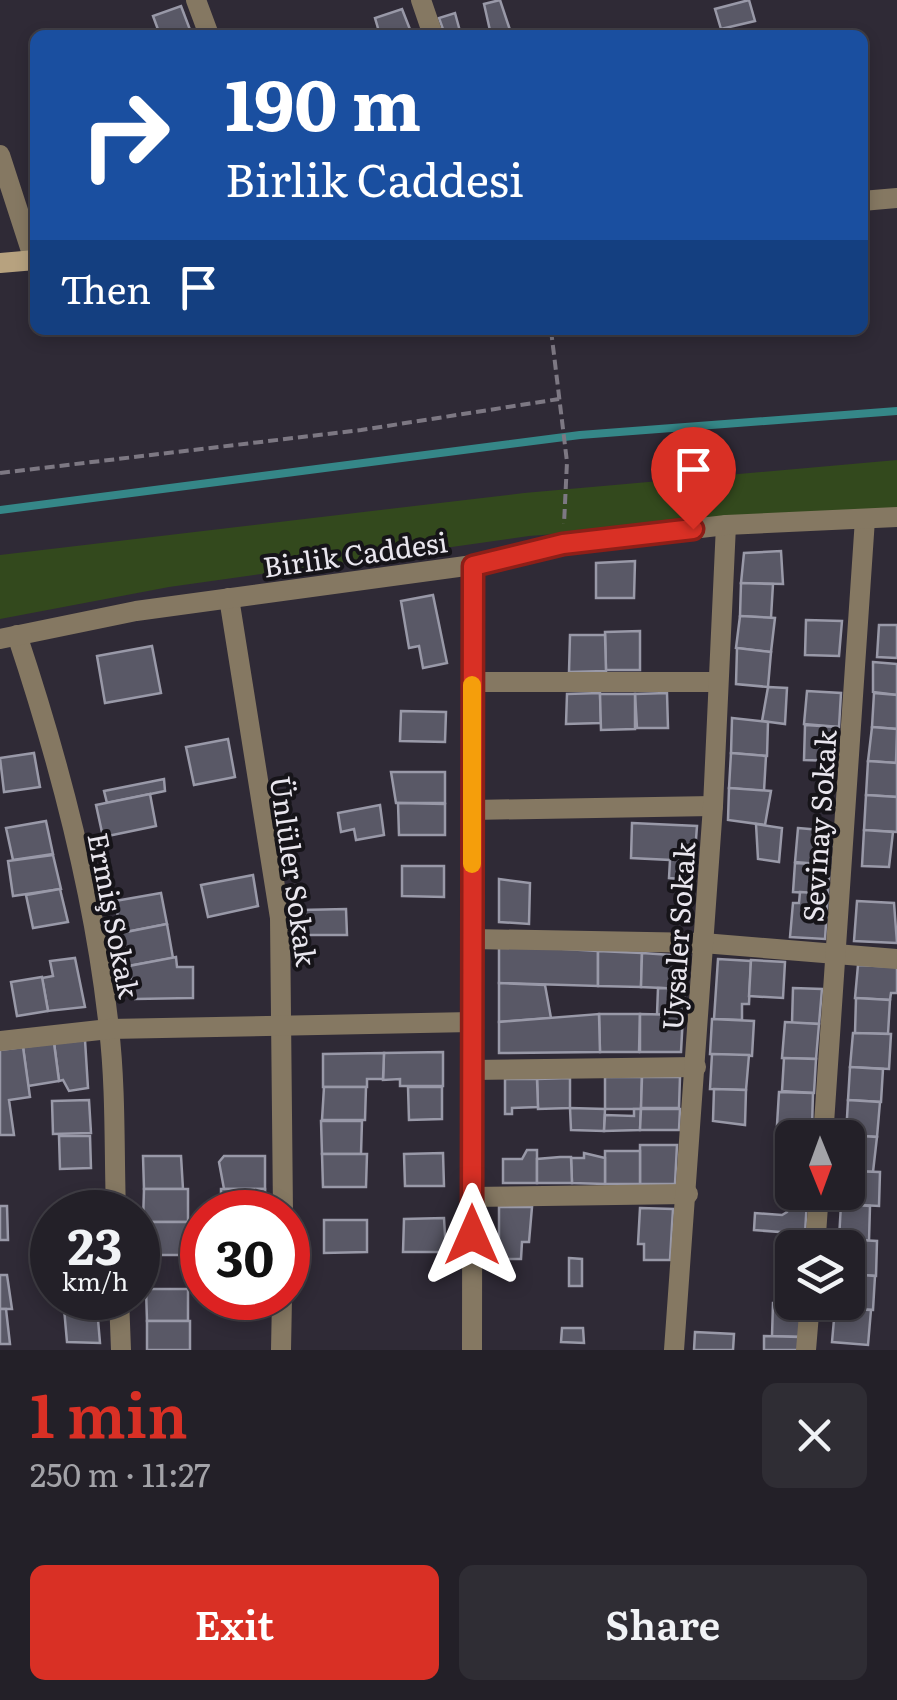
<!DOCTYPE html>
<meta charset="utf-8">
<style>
:root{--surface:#232028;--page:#2f2d34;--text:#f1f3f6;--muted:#a3a3a8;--line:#403e45;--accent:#d93025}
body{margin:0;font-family:Literata,serif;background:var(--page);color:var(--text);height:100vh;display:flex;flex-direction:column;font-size:38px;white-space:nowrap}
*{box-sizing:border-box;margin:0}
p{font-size:32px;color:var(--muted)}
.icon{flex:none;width:55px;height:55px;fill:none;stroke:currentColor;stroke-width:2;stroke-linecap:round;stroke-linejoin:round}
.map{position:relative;height:1350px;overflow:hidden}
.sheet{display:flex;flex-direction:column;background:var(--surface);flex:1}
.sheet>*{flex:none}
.guide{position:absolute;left:30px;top:30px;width:838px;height:305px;border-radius:15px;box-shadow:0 5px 15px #0003,0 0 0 2px var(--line);background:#1a4fa0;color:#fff;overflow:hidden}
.needle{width:65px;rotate:179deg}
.controls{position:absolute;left:775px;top:1120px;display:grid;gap:20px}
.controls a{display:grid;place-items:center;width:90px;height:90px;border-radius:15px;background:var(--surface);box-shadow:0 5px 15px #0003,0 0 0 2px var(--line);font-size:50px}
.speed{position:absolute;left:30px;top:1190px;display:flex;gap:20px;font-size:50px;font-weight:700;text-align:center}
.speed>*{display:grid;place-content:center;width:130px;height:130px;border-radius:50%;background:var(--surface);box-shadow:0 5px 15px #0003,0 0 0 2px var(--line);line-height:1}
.speed small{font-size:25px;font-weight:400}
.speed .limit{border:15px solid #d22;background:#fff;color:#111}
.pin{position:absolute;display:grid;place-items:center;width:85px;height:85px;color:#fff;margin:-102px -42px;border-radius:50% 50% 50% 0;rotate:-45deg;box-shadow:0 0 10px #0007}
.pin .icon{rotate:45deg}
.me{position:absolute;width:110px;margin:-55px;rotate:0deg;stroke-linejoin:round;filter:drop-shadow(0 0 8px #0008)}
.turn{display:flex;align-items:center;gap:35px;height:210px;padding:0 30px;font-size:45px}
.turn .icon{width:130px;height:130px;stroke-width:2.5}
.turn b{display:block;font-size:70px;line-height:85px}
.then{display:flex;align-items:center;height:95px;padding:0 30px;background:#0003;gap:20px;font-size:38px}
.round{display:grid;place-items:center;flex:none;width:105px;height:105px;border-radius:15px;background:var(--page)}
.head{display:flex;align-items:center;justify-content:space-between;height:170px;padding:0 30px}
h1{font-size:60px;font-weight:600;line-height:75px;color:var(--accent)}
.action{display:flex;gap:20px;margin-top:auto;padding:20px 30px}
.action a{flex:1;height:115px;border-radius:15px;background:var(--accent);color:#fff;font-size:40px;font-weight:600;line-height:115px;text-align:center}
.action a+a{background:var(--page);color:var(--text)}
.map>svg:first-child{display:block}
</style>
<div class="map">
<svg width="897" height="1350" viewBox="0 0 897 1350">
<rect width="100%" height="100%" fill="#2f2a36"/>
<!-- green -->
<path fill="#33491d" d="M897 460V508L529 536 169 587 0 619V555L524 493Z"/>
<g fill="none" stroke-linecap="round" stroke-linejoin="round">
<!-- stream -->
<path stroke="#358788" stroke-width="8" d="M0 510 580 435 897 411"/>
</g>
<!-- building -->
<g fill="#595866" stroke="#9999a8" stroke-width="2.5">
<path d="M500 0 511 33 491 35 484 4Z"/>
<path d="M749 0 755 21 721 29 715 9Z"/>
<path d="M181 6 192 35H160L153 16Z"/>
<path d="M402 9 411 32 380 35 375 18Z"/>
<path d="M455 13 461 35H445L439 18Z"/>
<path d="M781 551 783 584 741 583 744 553Z"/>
<path d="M635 561 634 598H596V563Z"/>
<path d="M741 583 773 584 771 618 740 616Z"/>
<path d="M433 595 447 663 423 668 419 646 409 648 401 601Z"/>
<path d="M740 616 775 618 771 652 736 648Z"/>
<path d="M806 620 842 621 839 656 805 655Z"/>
<path d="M879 625H897V658L877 657Z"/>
<path d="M640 631V670H606L605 632Z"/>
<path d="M570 635H605L606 671 569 672Z"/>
<path d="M152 646 161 693 105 703 97 656Z"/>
<path d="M737 648 771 652 768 687 736 684Z"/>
<path d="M873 662 897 664V695L873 692Z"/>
<path d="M768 687 787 688 785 724 762 721Z"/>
<path d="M807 691 841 693 839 727 804 724Z"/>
<path d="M600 693 601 723 566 724 567 694Z"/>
<path d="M667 693 668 728H637L635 694Z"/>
<path d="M874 693 897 695V729L872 727Z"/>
<path d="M600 694H635V729L601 730Z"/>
<path d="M401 711 446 712 445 742 400 741Z"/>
<path d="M732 718 768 722 767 756 731 753Z"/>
<path d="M805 725 837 727 835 761 804 760Z"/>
<path d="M872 727 897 729 896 763 868 761Z"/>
<path d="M228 739 235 777 194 785 186 747Z"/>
<path d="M34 753 40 787 4 792 0 758Z"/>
<path d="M731 753 766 756 764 791 729 788Z"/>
<path d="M868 761 897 763V797L866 795Z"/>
<path d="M391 772H445V803H396Z"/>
<path d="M164 779 165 791 107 803 104 791Z"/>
<path d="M729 788 771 791 765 825 728 820Z"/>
<path d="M150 794 156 826 103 837 96 805Z"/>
<path d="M866 795 897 797V832L864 830Z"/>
<path d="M398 803 445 804V835H399Z"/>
<path d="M380 805 384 835 356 840 354 829 341 832 338 813Z"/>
<path d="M46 821 53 854 13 860 6 828Z"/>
<path d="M632 823 697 826 693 880 669 878 670 860 631 858Z"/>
<path d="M756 824 782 828 779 862 758 859Z"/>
<path d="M798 828 832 831 830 865 795 862Z"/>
<path d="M864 830 893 832 889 867 862 866Z"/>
<path d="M53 855 61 889 13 896 8 861Z"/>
<path d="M795 863 830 865 828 894 793 892Z"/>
<path d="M402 866H444V897L402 896Z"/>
<path d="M253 875 258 906 208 917 201 885Z"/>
<path d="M499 879 530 883 529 924 499 922Z"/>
<path d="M60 889 68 922 33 928 26 895Z"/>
<path d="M800 892 828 894 825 939 790 937 793 903H799Z"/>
<path d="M161 893 167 924 121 933 115 901Z"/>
<path d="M857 901 894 903 897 943 854 941Z"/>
<path d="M346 909 347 935H305L301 910Z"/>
<path d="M167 924 173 958 128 966 121 933Z"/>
<path d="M499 945 598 951V986L499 983Z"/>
<path d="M598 951 642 953 641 987 598 986Z"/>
<path d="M642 953 686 956 684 989 641 987Z"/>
<path d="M176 957 177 967H193V998L135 999 129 966Z"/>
<path d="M75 958 85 1007 48 1011 42 978 53 976 50 961Z"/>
<path d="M718 959 751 961 749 1004H742V1020L714 1019Z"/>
<path d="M751 960 785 962 783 998 749 996Z"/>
<path d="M858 965 897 967V993H891L890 1000 855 998Z"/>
<path d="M42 977 48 1011 17 1016 11 982Z"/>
<path d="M499 983 545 985 551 1018 499 1022Z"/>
<path d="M658 988 685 989 683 1015H657Z"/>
<path d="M793 988 822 989 819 1024 792 1023Z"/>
<path d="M856 998 890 1000 888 1034 855 1033Z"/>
<path d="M599 1014H640L639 1052H600Z"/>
<path d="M599 1014 600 1052 499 1053V1022Z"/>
<path d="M640 1014 683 1015 681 1052H640Z"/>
<path d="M712 1019 754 1021 752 1056 710 1054Z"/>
<path d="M785 1022 819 1024 816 1059 782 1058Z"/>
<path d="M853 1033 891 1034 889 1069 850 1067Z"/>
<path d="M85 1040 88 1088 69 1091 63 1080 59 1081 54 1043Z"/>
<path d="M54 1043 59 1081 28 1086 23 1047Z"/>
<path d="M23 1047 30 1097 9 1100 14 1135H0V1050Z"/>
<path d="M443 1052V1086H400V1079L383 1080 384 1053Z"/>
<path d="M384 1053 383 1079H367V1087H323V1054Z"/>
<path d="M712 1054 749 1055 746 1090 710 1089Z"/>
<path d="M784 1058 816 1059 814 1093 782 1091Z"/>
<path d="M850 1067 883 1069 881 1102 848 1100Z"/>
<path d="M605 1077H642L641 1109H605Z"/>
<path d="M642 1077H680L679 1108H641Z"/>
<path d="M570 1078V1108L538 1109 537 1079Z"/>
<path d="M505 1079H537L538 1107 512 1108V1114H505Z"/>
<path d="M324 1087H366L365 1120H322Z"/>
<path d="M408 1087H442V1119L409 1120Z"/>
<path d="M714 1089 746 1090 745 1125 713 1121Z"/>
<path d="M779 1092 813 1093 812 1127 777 1125Z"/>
<path d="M89 1100 91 1133 53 1134 52 1101Z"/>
<path d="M848 1100 880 1102 877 1137 846 1135Z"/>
<path d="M570 1108 605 1109 604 1131 571 1130Z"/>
<path d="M634 1109H641L640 1130 604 1131 605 1115 634 1116Z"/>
<path d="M641 1109H680L679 1130H640Z"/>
<path d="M321 1121H362L361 1154H322Z"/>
<path d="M845 1135 877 1137 873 1172 848 1171Z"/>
<path d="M59 1136H90L91 1168 60 1169Z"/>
<path d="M640 1145H677L675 1184H640Z"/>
<path d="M527 1150H537V1183H503V1159H522Z"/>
<rect x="605" y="1151" width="35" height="33"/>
<path d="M443 1153 444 1186H405L404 1154Z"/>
<path d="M584 1153 605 1158V1184L572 1183 571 1158H584Z"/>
<path d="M322 1154H367L366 1187H323Z"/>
<path d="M143 1156H181L183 1189H144Z"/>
<path d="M224 1156H265V1189H224L219 1162Z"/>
<path d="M560 1157H571L572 1183H537V1159Z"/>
<path d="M848 1171 880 1172 879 1206 841 1204 842 1192H848Z"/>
<path d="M144 1189H188V1222H143Z"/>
<path d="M221 1189H265L266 1212H221Z"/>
<path d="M788 1198 807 1199 805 1234 754 1230 755 1213 782 1215 787 1212Z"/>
<path d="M841 1204 870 1206 869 1241 839 1239Z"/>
<path d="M0 1206H7L8 1240H0Z"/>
<path d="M499 1207H532L529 1242H522L521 1259H499Z"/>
<path d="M640 1208 673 1209 670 1260H644V1244H638Z"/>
<path d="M444 1218 446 1252H403L404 1219Z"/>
<path d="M324 1220H367V1252L324 1253Z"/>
<path d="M143 1222H188V1255H144Z"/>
<path d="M839 1239 877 1241 876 1276 848 1274V1248H839Z"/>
<path d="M569 1258 582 1259V1286H569Z"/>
<path d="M848 1274 875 1276 873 1310 834 1308V1302H848Z"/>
<path d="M0 1275H7L12 1309H0Z"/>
<path d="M146 1289H188V1321H147Z"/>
<rect x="63" y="1298" width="36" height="10"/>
<path d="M773 1303 802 1304 800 1337 772 1336Z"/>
<path d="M64 1308H97L100 1343 67 1342Z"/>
<path d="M835 1308 871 1310 868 1345 832 1342Z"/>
<path d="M0 1309H6L10 1344H0Z"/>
<rect x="147" y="1321" width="43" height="29"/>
<path d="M562 1328H583L584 1343 561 1342Z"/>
<path d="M695 1332 734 1334 733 1350H694Z"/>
<path d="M764 1336 800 1337 799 1350H764Z"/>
</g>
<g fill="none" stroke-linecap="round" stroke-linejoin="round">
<!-- path -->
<g stroke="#7d7883" stroke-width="4" stroke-dasharray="10 5" stroke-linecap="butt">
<path d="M551 330 567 462 564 524"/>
<path d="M0 473 361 430 559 399"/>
</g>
<!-- minor -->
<g stroke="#857862" stroke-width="20">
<path d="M196 0 209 35"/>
<path d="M421 0 433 35"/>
<path d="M0 155 34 260"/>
<path d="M229 598 280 918 283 1212"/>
<path d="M17 635C59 761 95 896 109 1029 116 1089 114 1152 116 1212"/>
<path d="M472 682H717"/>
<path d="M472 810 713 806"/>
<path d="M472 939 703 943 897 959"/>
<path d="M0 1041 109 1029 472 1022"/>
<path d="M472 1070 696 1067"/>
<path d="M823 1138 865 519"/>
<path d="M472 1197 688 1194"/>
<path d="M815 1248 819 1192"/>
<path d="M119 1298 121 1350"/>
<path d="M281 1350 282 1298"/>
<path d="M472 1350 473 565"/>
<path d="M674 1350 713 806 726 525"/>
<path d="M806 1350 810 1302"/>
</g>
<!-- tertiary -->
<g stroke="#857862" stroke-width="20">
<path d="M862 201 897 198"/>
<path d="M0 639 136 611 473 565 563 544 726 525 897 517"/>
</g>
<!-- secondary -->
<path stroke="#b7a27f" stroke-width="20" d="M0 263 35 260"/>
</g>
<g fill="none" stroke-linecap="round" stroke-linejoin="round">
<!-- route casing -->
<g stroke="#8d1f18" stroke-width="25">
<path id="route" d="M472 1235 473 566 563 544 693 529"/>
</g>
<!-- route -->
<use href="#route" stroke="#d93025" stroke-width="18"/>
<!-- slow -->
<path stroke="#f59e0b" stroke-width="18" d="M472 864V685"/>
</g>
<g text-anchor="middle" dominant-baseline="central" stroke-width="8" stroke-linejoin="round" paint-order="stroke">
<!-- street labels -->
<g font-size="28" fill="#e9e6ee" stroke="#161419">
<text transform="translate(355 553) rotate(-8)">Birlik Caddesi</text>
<text transform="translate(818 826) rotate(-86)">Sevinay Sokak</text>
<text transform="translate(295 871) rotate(82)">Ünlüler Sokak</text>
<text transform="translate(115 915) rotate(79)">Ermiş Sokak</text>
<text transform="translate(677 936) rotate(-86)">Uysaler Sokak</text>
</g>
</g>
</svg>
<div class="controls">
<a><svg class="needle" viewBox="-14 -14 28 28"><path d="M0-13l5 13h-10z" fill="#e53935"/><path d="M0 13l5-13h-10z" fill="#a3a3a8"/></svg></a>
<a><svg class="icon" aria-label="layers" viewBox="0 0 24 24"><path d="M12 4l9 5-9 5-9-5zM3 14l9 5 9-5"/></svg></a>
</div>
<div class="speed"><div>23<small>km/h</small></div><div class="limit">30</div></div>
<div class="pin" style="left:693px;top:529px;background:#d93025"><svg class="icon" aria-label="arrive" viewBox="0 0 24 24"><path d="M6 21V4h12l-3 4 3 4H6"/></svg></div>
<svg class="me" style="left:472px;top:1235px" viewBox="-20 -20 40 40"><path d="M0-17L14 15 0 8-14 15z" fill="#d93025" stroke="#fff" stroke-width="4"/></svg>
<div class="guide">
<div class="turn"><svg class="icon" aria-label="right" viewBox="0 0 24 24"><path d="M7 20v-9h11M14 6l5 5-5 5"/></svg><div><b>190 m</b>Birlik Caddesi</div></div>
<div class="then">Then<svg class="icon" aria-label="arrive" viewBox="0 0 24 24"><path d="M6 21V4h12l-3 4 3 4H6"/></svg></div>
</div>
</div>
<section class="sheet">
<div class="head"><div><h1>1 min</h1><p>250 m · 11:27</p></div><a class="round"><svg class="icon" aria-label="close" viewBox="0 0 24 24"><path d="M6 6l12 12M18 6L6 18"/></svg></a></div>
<div class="action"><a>Exit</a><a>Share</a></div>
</section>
